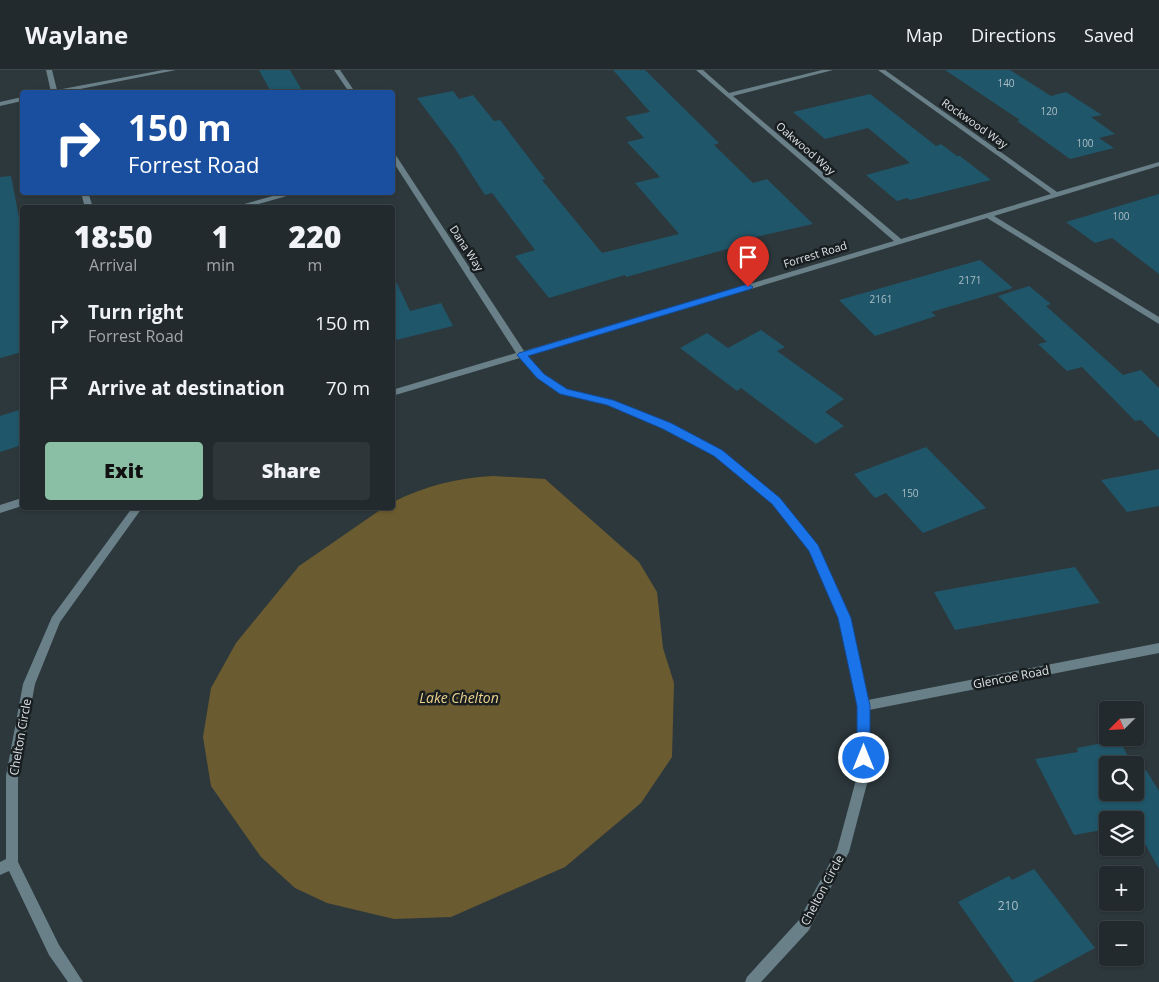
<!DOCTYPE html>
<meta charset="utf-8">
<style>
:root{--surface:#222a2d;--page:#2e3639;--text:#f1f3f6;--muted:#a2a7aa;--line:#3f4649;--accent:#8abfa5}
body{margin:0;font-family:"Open Sans",sans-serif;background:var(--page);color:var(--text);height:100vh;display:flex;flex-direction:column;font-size:19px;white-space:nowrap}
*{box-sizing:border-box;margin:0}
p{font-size:16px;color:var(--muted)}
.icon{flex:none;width:28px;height:28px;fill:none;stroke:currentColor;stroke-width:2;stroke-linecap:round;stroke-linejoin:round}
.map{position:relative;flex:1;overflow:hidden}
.details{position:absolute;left:20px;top:135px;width:375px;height:305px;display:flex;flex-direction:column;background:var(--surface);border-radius:5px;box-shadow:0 1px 4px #0004,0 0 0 1px var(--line)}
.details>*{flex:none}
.top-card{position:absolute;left:20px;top:20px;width:375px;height:105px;border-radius:5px;box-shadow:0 1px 4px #0004,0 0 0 1px var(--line);background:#1a4fa0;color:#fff;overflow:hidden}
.needle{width:32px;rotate:246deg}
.buttons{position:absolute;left:1099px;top:631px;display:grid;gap:10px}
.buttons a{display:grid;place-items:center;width:45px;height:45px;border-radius:5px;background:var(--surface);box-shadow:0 1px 4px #0004,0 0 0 1px var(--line);font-size:25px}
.pin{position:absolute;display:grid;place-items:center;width:42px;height:42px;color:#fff;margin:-51px -21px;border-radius:50% 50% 50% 0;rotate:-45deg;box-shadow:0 0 5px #0007}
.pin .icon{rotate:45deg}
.me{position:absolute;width:55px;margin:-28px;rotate:0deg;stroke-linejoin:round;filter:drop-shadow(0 0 4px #0008)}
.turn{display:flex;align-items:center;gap:18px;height:105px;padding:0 25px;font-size:22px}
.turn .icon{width:65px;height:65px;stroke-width:2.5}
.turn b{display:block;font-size:35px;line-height:42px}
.eta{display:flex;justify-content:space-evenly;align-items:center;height:85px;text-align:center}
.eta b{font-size:30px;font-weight:800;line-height:35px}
.cta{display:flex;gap:10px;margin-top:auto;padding:10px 25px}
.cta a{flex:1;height:58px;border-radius:5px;background:var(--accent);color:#111;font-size:20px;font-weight:800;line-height:58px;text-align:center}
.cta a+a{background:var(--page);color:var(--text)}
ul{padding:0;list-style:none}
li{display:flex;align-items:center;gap:15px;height:65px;padding:0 25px}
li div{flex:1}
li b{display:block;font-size:19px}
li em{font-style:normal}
header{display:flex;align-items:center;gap:30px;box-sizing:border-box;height:70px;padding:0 25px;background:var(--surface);border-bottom:1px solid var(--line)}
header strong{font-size:24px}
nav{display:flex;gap:28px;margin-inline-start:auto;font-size:18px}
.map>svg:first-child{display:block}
</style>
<header>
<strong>Waylane</strong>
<nav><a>Map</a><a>Directions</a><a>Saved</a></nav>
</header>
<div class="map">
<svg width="1159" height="912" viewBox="0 0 1159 912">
<rect width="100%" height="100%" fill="#2d383c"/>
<!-- water -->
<path fill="#6b5b30" d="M493 406 545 409 639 492 657 522 663 578 674 613 672 687 641 733 565 797 451 847 394 849 327 833 295 818 261 787 211 716 203 667 211 618 236 573 299 496 383 438H392L393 432C426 416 455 408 493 406Z"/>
<!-- building -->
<g fill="#205669">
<path d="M259 0H290L303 22H271Z"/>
<path d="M613 0H645L719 73 714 75 753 113 767 109 813 154 734 172 738 176 626 207 625 205 549 228 515 186 535 180 492 123 485 125 454 77 417 28 453 21 459 29 473 25 494 51 500 50 545 109 542 110 602 183 679 164 635 113 660 107 627 72 644 68 625 47 650 42Z"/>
<path d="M945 0H1010L1051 26 1066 22 1102 45 1091 47 1115 64 1099 68 1114 78 1070 89 1017 51 1020 50Z"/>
<path d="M870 24 936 76 941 74 957 86H960L991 110 910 130 907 128 897 131 866 105 910 93 868 58 825 69 793 42Z"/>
<path d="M11 106 22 163V282L0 288V107Z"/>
<path d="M1159 124V204L1112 168 1095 173 1066 152Z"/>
<path d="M980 190 1013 218 931 242 936 246 875 266 839 230Z"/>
<path d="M392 203 410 241 441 233 453 256 392 271Z"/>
<path d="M1029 216 1051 234 1046 236 1123 305 1141 300 1159 318V368L1141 350 1135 351 1082 297 1067 301 1038 274 1047 272 998 226Z"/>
<path d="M761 260 785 277 777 281 844 329 825 342 844 356 816 374 741 318 737 321 680 278 707 263 728 278Z"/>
<path d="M22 339V375L0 382V346Z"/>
<path d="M926 377 986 438 923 463 886 423 875 428 854 404Z"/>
<path d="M1159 399V436L1127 442 1101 410Z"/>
<path d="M1075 497 1100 533 955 560 934 522Z"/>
<path d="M1119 670 1133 695H1108V722H1135V699L1136 701 1146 700 1159 721V799L1135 756V750H1108V759L1074 765 1035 689 1078 682 1077 678Z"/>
<path d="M1034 799 1095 878 1032 912H1014L958 832 1009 806 1012 810Z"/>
</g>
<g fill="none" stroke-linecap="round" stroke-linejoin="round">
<!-- minor -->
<g fill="#6a8089" fill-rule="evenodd">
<path d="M334 0H340L355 22H349Z"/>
<path d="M696 0H703L729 23 822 0H833L733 26 901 169 1051 124 878 0H885L1057 122 1159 92V96L994 146 1159 247V254L987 148 527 286 543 304 567 320 612 331 670 354 721 381 779 428 818 476 850 547 868 630 1159 573V583L869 640V706L849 782 809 860 761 912H745L747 907 799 850 837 780 857 706V636L840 547 810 481 773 434 715 385 664 358 607 335 561 324 537 308 520 288 392 326V320L516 283 392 90V82L395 84 524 281 894 171Z"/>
<path d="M81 122H88L93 138H85Z"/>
<path d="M287 122H301L244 138H230Z"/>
<path d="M22 428V436L0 443V435Z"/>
<path d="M132 438H142L60 552 35 614 18 706V792L59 875 83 912H68L49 885 9 801 0 805V792L6 789V706L23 614 52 547Z"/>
</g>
<!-- tertiary -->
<g fill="#6a8089" fill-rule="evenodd">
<path d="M46 0H52L57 20 163 0H176L65 22H51Z"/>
<path d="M22 27V31L0 36V32Z"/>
</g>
</g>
<!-- route -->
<path fill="#1a73e8" stroke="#114b97" d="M748 214 753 217 751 219 528 286 544 304 567 319 613 330 671 353 722 380 780 428 818 475 851 548 870 636V688L868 693 864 694 859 693 857 688V636L838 548 809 481 772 434 714 386 663 359 607 335 560 324 537 308 517 285 519 283Z"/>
<g text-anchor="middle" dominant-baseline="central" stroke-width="5" stroke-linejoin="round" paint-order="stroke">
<!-- number labels -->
<g font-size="10" fill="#acbfc6">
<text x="1006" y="13">140</text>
<text x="1049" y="41">120</text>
<text x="1085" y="73">100</text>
<text x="1121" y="146">100</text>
<text x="970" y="210">2171</text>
<text x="881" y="229">2161</text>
<text x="910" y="423">150</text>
</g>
<!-- far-street labels -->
<g font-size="11" fill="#dbe2e5" stroke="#191e20">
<text transform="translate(975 53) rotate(35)">Rockwood Way</text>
<text transform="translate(806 78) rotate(41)">Oakwood Way</text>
<text transform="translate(467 178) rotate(57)">Dana Way</text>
<text transform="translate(815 184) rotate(-17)">Forrest Road</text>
</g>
<!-- street labels -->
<g font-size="12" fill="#dbe2e5" stroke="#191e20">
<text transform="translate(1011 607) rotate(-11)">Glencoe Road</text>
<text transform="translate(20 667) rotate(-80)">Chelton Circle</text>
<text transform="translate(822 820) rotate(-62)">Chelton Circle</text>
</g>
<!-- near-number labels -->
<g font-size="12" fill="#acbfc6">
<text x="1008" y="835">210</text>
</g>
<!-- water labels -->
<g font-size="14" font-style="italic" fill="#edd28c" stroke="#191e20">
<text x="459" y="627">Lake Chelton</text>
</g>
</g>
</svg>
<div class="buttons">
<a><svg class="needle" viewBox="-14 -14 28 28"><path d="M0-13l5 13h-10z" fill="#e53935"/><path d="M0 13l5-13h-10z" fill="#a2a7aa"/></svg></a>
<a><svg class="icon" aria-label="search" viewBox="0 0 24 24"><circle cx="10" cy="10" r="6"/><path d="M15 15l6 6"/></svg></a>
<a><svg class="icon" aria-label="layers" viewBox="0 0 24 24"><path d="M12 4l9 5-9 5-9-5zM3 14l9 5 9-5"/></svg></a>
<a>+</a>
<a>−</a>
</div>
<div class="pin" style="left:748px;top:217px;background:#d93025"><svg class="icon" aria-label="arrive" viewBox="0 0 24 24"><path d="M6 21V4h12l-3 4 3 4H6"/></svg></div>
<svg class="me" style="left:864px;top:688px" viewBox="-20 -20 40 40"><circle r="17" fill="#1a73e8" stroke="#fff" stroke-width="3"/><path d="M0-11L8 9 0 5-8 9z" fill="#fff"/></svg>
<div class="top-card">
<div class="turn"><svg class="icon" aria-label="right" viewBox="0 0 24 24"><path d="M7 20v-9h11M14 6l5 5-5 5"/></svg><div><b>150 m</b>Forrest Road</div></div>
</div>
<section class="details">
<div class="eta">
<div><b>18:50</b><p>Arrival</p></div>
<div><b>1</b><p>min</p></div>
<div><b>220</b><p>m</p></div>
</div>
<ul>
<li><svg class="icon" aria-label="right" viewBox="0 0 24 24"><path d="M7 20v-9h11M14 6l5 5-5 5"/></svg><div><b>Turn right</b><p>Forrest Road</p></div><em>150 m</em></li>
<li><svg class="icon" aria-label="arrive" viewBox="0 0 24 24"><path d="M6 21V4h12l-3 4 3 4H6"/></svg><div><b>Arrive at destination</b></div><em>70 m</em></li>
</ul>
<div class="cta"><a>Exit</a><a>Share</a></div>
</section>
</div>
